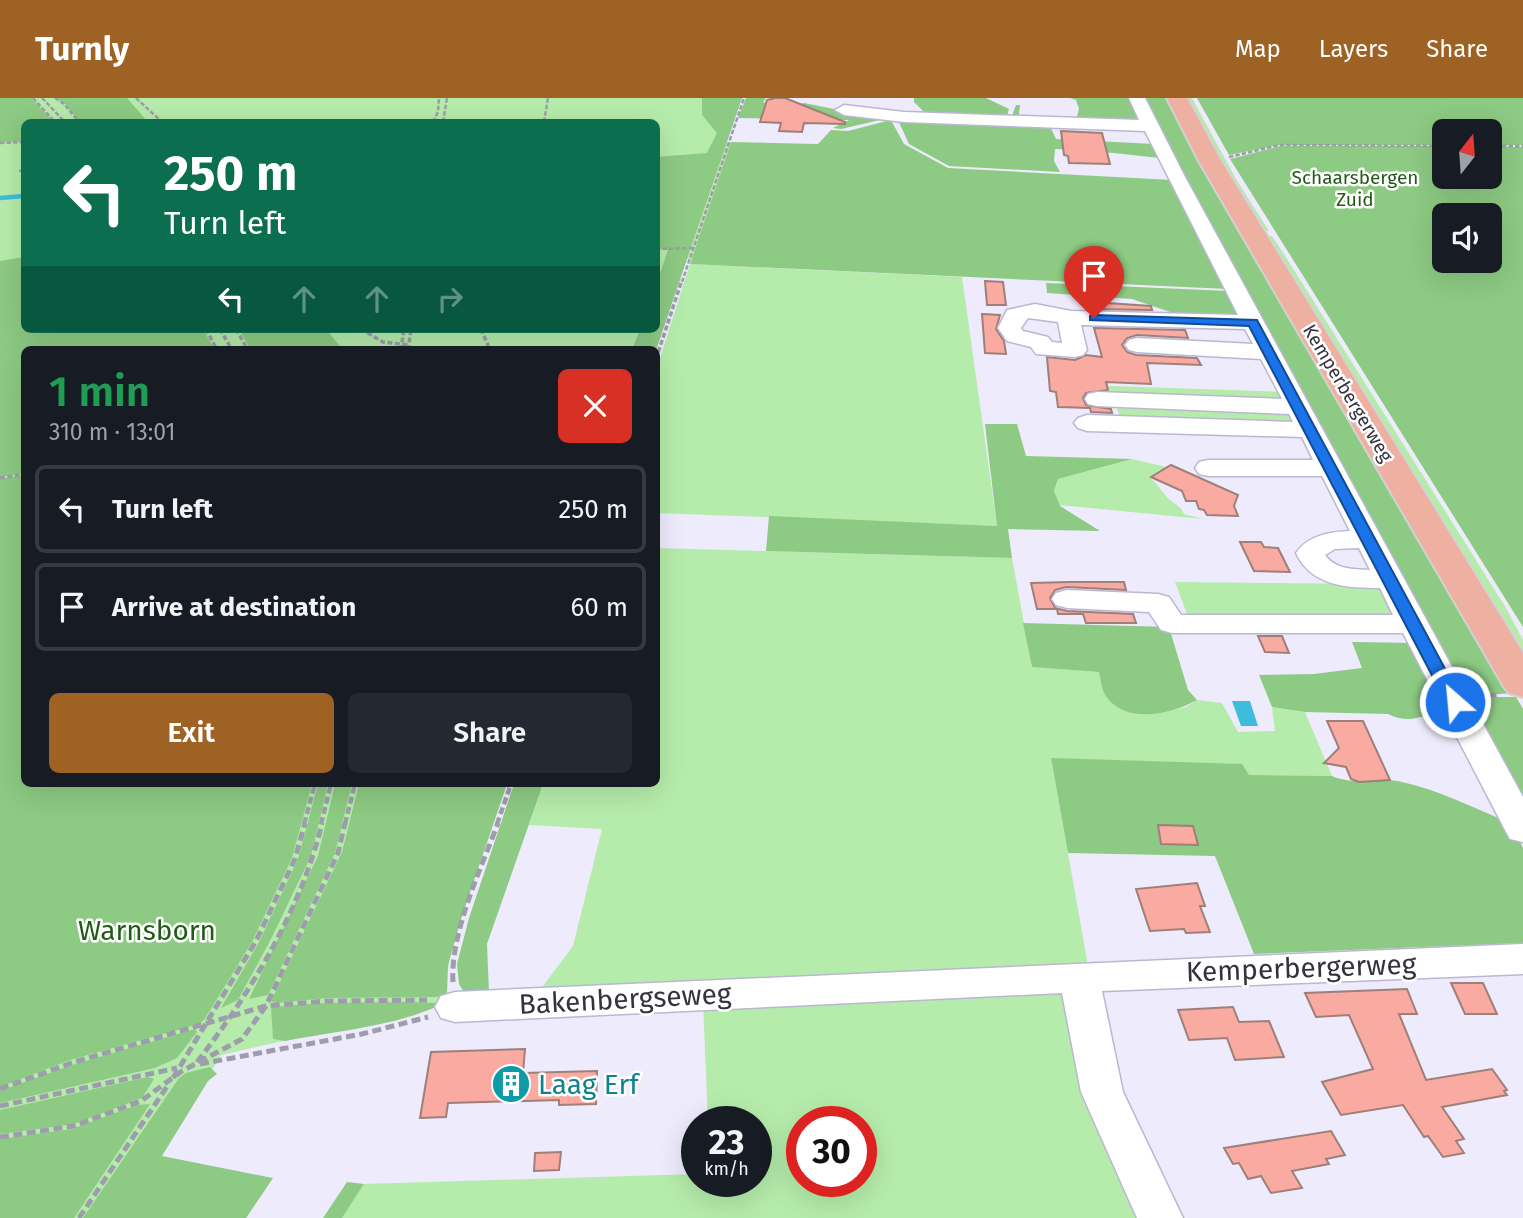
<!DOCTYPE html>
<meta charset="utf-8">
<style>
:root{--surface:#171b24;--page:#242831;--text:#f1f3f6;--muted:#9ea1a6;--line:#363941;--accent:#9e6324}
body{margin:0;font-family:"Fira Sans",sans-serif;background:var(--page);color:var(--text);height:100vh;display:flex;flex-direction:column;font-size:26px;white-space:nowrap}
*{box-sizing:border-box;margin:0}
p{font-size:23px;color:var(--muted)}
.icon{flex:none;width:38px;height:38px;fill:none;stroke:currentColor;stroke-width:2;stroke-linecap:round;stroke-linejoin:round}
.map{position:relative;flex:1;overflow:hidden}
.details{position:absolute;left:21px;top:248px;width:639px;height:441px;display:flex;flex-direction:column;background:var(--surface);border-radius:10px;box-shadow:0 7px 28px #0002}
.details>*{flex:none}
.banner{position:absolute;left:21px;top:21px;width:639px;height:214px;border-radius:10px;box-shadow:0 7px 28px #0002;background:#0b6e4f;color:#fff;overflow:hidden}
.needle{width:46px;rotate:17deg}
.controls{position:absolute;left:1432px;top:21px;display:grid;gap:14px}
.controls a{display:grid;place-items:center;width:70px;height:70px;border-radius:10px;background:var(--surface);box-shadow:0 7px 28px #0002;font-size:35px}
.speed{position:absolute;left:681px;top:1008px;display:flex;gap:14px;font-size:35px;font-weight:700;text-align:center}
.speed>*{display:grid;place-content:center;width:91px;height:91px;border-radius:50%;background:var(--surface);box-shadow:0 7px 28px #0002;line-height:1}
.speed small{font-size:18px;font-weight:400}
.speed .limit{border:10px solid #d22;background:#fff;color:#111}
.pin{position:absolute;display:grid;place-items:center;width:60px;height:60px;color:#fff;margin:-72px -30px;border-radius:50% 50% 50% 0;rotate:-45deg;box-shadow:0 0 7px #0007}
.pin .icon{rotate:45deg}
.me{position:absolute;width:77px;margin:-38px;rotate:333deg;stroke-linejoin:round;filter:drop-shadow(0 0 5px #0008)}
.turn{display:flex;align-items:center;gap:24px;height:147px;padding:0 28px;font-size:32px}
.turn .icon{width:91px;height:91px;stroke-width:2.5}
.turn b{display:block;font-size:49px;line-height:60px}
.lanes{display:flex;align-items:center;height:66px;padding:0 28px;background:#0003;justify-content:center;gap:35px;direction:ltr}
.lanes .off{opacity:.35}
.round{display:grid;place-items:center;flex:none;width:74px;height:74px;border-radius:10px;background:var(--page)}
.summary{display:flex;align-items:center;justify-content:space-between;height:119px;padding:0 28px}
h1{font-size:42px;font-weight:600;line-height:52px;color:#1e9e55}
.cta{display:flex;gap:14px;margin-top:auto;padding:14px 28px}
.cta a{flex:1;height:80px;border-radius:10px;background:var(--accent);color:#fff;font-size:28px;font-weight:600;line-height:80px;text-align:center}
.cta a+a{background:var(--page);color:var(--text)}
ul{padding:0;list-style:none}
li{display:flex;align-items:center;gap:21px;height:88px;margin:0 14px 10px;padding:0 14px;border:4px solid var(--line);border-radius:10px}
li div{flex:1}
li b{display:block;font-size:26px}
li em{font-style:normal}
header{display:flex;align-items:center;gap:42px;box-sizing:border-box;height:98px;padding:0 35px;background:var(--accent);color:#fff}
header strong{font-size:33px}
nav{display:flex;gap:38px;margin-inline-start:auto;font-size:24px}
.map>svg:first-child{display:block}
</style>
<header>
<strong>Turnly</strong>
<nav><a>Map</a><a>Layers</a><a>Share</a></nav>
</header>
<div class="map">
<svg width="1523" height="1120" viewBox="0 0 1523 1120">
<rect width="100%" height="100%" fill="#edebfc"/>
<!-- green -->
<g fill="#b5ecab" fill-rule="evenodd">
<path d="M0 0H742L725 44 808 47 963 174 687 161 656 252H24V686H507C483 756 454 825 443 898L438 899V908L221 957 160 1058 244 1120H0ZM24 24H656V231H24Z"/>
<path d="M1183 0H1192L1236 81 1269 133H1260Z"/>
<path d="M1263 138H1272L1284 156 1506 510 1523 542V568Z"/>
<path d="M690 166 962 179 997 428 656 415V273Z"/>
<path d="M1083 287 1283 294 1289 306 1114 299 1112 293Z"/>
<path d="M1115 303 1292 311 1297 324 1291 327 1121 323Z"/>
<path d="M1132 361 1166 369 1149 379C1157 385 1160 391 1166 398 1172 406 1180 406 1184 416L1203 421 1059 407 1054 393 1058 381Z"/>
<path d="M656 450 1012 460 1032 569 1100 574 1106 600 1155 616 1186 609 1197 602 1222 605 1238 634 1275 633 1272 609 1305 614 1332 678 1249 677 1051 660 1089 873 534 900 573 848 602 731 529 727 543 686H656Z"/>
<path d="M1175 484 1382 486 1400 519 1187 516Z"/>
<path d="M1061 888 1145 1120H342L364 1086 696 1076V1083H756V1024H708L703 903ZM802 1024H861V1083H802Z"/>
</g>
<!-- forest -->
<g fill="#8dca83" fill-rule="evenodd">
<path d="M0 0H31L54 24H24V43L0 44Z"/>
<path d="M57 0H127L148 24H80L65 6Z"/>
<path d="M702 0H742L656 252H632L640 231H656V187L668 152 656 150V59L707 55 717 35 702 17Z"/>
<path d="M746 0H766L763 4 776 10 804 5 884 21 841 31 833 30 849 22 738 20Z"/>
<path d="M914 0H986L1009 11 1007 18 927 17 914 4Z"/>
<path d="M1070 0H1132L1143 24 1137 27 1019 23 1012 18 1016 7H1020L1019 16 1021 18 1076 22 1079 11 1076 2Z"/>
<path d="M1141 0H1170L1513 595 1461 599Z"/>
<path d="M1197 0H1523V47H1489V33H1444V47H1279L1229 57Z"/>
<path d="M898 22 1049 26 1056 41 1154 46 1161 60C1125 57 1091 51 1055 51L1054 63 1060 74 949 68 909 46Z"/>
<path d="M887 23 892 24 904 46 948 70 1172 82 1228 191 690 166 731 44 818 46 831 32 848 33Z"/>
<path d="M1281 48H1444V79H1489V49H1523V529L1230 61ZM1444 117H1489V163H1444Z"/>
<path d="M24 159V231H203L215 252H24V375L0 379V163Z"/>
<path d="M1046 185 1228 193 1243 218 1185 219 1132 201 1047 195Z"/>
<path d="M239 231H326L343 252H251Z"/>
<path d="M985 326H1017L1026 358 1132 361 1058 381 1054 393 1060 408 1100 433 1008 431 1012 460 766 453 769 418 997 428Z"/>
<path d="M24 377V686H312L292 760 252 844 204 922 199 926 70 962 0 989V381Z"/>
<path d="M1023 525 1169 529 1188 592 1197 602C1172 616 1129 626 1108 601 1102 595 1101 582 1099 574L1032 569Z"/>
<path d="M1352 544 1415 545 1447 606C1428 618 1409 627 1388 616L1305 614 1272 609 1259 577 1314 576 1362 570Z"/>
<path d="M1495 599H1516L1523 611V714L1464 604Z"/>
<path d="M1051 660 1242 666 1249 677 1332 678C1354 688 1379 679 1402 684 1439 692 1476 711 1510 725L1523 750V845L1254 856 1215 758 1068 755Z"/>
<path d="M318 686H328L311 758 271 841 238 902 221 910 259 844 298 761Z"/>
<path d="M335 686H352L335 755 268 897 249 901 318 758Z"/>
<path d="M359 686H507L462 818 448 867 447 896 438 899 327 900 275 905 271 903 342 754Z"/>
<path d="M514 686H543L487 846 489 895 465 896 459 886 457 866 469 820Z"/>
<path d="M412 904 437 905 438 908C391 929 336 933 285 943L273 941 271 909 326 905Z"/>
<path d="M195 931 197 934 177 960 155 970 0 1005V993L72 967Z"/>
<path d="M210 969 217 976 208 983 162 1058 273 1080 246 1120H83L179 980 186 975Z"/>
<path d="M148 979 154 981 142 1000 74 1026 0 1036V1012Z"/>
<path d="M150 1006 74 1120H0V1041L72 1031 137 1007Z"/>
<path d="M347 1084 364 1086 342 1120H323Z"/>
</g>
<!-- water -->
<path fill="#3dbddc" d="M1232 603H1250L1258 628H1241Z"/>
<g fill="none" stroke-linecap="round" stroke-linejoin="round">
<!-- stream -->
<path stroke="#3dbddc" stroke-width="4.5" d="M0 100 24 98"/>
</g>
<!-- building -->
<g fill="#f9aba1" stroke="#9e7f7a" stroke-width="2">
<path d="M775 0H785L845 24V26L804 25 802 34 779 33 781 25 760 24 767 2Z"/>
<path d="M1061 33 1102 35 1110 66 1069 65 1068 58 1064 57Z"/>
<path d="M985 183 1003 184 1006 207H987Z"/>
<path d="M1086 196 1104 197 1107 205 1151 208 1152 212 1089 211Z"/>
<path d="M982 216 1000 217 996 231 1004 243 1006 256 985 255Z"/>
<path d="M1094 230 1185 232 1188 240 1137 237 1127 240 1122 247 1127 254 1136 257 1197 260 1201 267 1147 265 1151 286 1106 284 1108 292 1086 295 1083 300 1086 307 1111 311 1112 315 1091 314 1090 310 1058 309 1056 294 1050 293 1047 259 1075 262 1086 257 1102 259Z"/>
<path d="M1171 367 1238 397 1234 408 1238 418 1207 417 1204 412 1199 411 1196 403H1186L1182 393 1151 379Z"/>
<path d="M1240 444H1261L1264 449 1278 450 1290 474 1254 473Z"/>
<path d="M1070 484H1124L1126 492 1066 489 1055 492 1050 500 1055 510 1067 513 1133 516 1136 525H1086L1083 516H1058L1057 511H1037L1031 485Z"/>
<path d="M1258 538H1282L1289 555 1265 554Z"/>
<path d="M1327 623H1363L1390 682 1359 684 1351 681 1346 669 1324 665 1339 650Z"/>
<path d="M1158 727 1193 728 1198 747 1161 746Z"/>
<path d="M1197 785 1205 808H1200L1210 834 1186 835 1184 831 1150 833 1136 791Z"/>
<path d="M1451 885H1483L1497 916H1465Z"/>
<path d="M1407 891 1417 916H1399L1426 982 1492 971 1507 992 1504 993 1507 997 1442 1009 1464 1041 1456 1043 1464 1055 1443 1059 1428 1038 1424 1039 1403 1007 1341 1017 1322 984 1373 971 1349 917 1316 919 1305 895Z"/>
<path d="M1233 909 1239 924 1269 923 1284 959 1235 962 1227 940 1189 942 1178 912Z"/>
<path d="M525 951 523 975 597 973 596 1006 559 1007V1002L448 1005 446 1019 420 1020 431 954Z"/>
<path d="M1331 1033 1345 1057 1326 1061 1329 1066 1292 1073 1302 1090 1271 1095 1261 1078 1248 1081 1239 1065 1233 1066 1224 1050Z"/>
<path d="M561 1054 559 1072 534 1073 535 1055Z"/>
</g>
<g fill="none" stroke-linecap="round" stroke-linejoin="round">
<!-- minor casing -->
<g stroke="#bbb7d3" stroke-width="3">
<g id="minor">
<path d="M1129 0H1145L1185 79 1523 699V744L1510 741 1505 732 1403 535H1172L1161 532 1149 514 1067 510 1056 507 1052 501 1056 495 1067 492 1158 496 1169 499 1181 517H1393L1380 490C1347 490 1311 488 1296 455 1308 437 1330 434 1350 433L1322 378H1208L1199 376 1195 370 1199 364 1208 362H1313L1302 339 1087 333 1078 330 1074 325 1078 320 1087 317 1293 324 1289 316 1097 308 1088 306 1085 301 1088 296 1097 294 1282 301 1261 261 1137 254 1129 252 1125 247 1129 242 1137 240 1253 246 1245 231 1081 227 1087 252 1083 257 1075 259 1036 256 1031 249 1007 243 998 230 1007 212 1035 206 1071 213 1238 217 1145 33 904 24 844 17 835 12 844 7 904 14 1139 22ZM1028 220 1058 224 1062 245 1052 244 1048 239 1023 233 1021 230ZM1359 450 1370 472C1353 471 1336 472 1325 457L1335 451Z"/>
<path d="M1523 846V876L1102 893 1123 994 1183 1120H1137L1081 994 1062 895 455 924 441 920 435 909 441 898 455 894Z"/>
</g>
</g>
<!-- major casing -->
<g stroke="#d2d2d4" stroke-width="4">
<path id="major" d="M1167 0H1187L1221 63 1523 555V599L1509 595 1503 587 1199 63Z"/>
</g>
<!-- path-far3 -->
<g stroke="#9e9dab" stroke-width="2.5" stroke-dasharray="4.5 2" stroke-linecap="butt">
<path d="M33 0 55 24"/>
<path d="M42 0 65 24"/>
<path d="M55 0 64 6 79 24"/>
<path d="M136 0 162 24"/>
<path d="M433 24 438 14 439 0"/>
<path d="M443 24 447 0"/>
<path d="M544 24 548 0"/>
<path d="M0 45 24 44"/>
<path d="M1489 48H1523"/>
<path d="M1229 59 1280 47 1444 48"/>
<path d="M19 73 24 72"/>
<path d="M656 151 693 150"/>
<path d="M682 184 744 0"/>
</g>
<!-- path-far2 -->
<g stroke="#9e9dab" stroke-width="3.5" stroke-dasharray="5 2.5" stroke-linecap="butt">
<path d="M206 231 217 252"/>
<path d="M220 231 232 252"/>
<path d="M236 231 248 252"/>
<path d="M361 231 383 244 409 247"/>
<path d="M481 231 490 252"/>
<path d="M401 252 404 231"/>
<path d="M408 252 411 231"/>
<path d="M656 261 682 182"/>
<path d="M0 380 24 376"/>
</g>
<!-- path-far1 -->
<g stroke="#9e9dab" stroke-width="4.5" stroke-dasharray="7 3.5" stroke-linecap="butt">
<path d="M1479 598 1499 597"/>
<path d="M304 726 315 686"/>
<path d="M321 726 331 686"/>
<path d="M345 726 355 686"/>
<path d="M497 726 511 686"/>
</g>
<!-- path -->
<g stroke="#9e9dab" stroke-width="5" stroke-dasharray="9 4.5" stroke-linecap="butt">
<path d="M453 884C450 835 481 771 498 725"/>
<path d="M197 964C250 896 302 810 322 725"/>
<path d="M200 966 362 936 428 919"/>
<path d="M173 980 256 843 295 761 305 725"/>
<path d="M0 991 71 965 266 908 326 903 427 902"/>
<path d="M0 1008 177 970"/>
<path d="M0 1039 74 1028 141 1003 182 973 242 941 266 908 338 755 345 725"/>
<path d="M79 1120 168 987"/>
</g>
<!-- minor -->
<use href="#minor" fill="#fff" fill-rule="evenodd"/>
<!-- major -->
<use href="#major" fill="#edb0a1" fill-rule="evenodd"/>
</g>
<!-- route -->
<path fill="#1a73e8" stroke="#114b97" stroke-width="2" d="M1094 217 1257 222 1463 604 1460 607 1455 609 1446 604 1249 228 1090 222V218Z"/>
<!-- icons -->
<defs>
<g id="building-disc" transform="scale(2.0125)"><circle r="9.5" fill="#0f9aa8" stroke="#fff"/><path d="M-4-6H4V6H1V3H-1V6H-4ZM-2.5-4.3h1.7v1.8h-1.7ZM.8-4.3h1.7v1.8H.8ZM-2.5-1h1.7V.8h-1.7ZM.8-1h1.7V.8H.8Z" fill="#fff"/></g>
</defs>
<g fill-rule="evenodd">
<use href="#building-disc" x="511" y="986"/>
</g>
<g text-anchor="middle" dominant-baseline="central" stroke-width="5" stroke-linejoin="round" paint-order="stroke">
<!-- far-park labels -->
<g font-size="19" fill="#215c17" stroke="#fff">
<text x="1355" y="79">Schaarsbergen<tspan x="1355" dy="22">Zuid</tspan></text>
</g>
<!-- far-street labels -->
<g font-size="19" fill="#33323d" stroke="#fff">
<text transform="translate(1348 295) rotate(59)">Kemperbergerweg</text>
</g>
<!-- near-park labels -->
<g font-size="28" fill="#215c17" stroke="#fff">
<text x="147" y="832">Warnsborn</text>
</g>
<!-- near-street labels -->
<g font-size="28" fill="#33323d" stroke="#fff">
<text transform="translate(1301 870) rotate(-2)">Kemperbergerweg</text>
<text transform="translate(625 901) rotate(-3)">Bakenbergseweg</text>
</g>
<!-- near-culture labels -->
<g font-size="28" fill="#0d838f" stroke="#fff" text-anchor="start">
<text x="538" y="986">Laag Erf</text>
</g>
</g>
</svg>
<div class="controls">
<a><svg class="needle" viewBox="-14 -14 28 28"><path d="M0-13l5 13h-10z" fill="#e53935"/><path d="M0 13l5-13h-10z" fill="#9ea1a6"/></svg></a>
<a><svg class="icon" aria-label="sound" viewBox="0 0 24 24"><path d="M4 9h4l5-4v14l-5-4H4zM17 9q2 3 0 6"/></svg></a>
</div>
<div class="speed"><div>23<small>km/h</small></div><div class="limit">30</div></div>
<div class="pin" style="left:1094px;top:220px;background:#d93025"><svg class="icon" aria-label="arrive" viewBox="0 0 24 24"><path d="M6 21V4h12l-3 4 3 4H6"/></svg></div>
<svg class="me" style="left:1455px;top:604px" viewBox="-20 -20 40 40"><circle r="17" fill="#1a73e8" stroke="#fff" stroke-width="3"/><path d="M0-11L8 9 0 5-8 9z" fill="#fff"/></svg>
<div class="banner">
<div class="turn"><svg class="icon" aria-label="left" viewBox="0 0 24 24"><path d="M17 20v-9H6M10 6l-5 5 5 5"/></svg><div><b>250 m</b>Turn left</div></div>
<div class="lanes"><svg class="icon" aria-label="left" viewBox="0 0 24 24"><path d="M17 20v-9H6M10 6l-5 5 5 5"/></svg><svg class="icon off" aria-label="ahead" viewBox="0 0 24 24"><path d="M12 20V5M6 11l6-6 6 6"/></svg><svg class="icon off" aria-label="ahead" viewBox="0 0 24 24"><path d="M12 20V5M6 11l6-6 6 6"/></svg><svg class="icon off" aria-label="right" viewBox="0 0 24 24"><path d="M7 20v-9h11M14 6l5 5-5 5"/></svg></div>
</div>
<section class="details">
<div class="summary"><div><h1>1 min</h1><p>310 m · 13:01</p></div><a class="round" style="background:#d93025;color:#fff"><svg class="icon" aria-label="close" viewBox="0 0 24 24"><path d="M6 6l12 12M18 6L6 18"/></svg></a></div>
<ul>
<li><svg class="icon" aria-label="left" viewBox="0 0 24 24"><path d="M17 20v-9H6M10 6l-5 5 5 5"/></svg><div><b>Turn left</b></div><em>250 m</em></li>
<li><svg class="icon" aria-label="arrive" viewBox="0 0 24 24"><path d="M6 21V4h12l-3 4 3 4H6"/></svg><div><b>Arrive at destination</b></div><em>60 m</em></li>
</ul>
<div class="cta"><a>Exit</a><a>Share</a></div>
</section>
</div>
